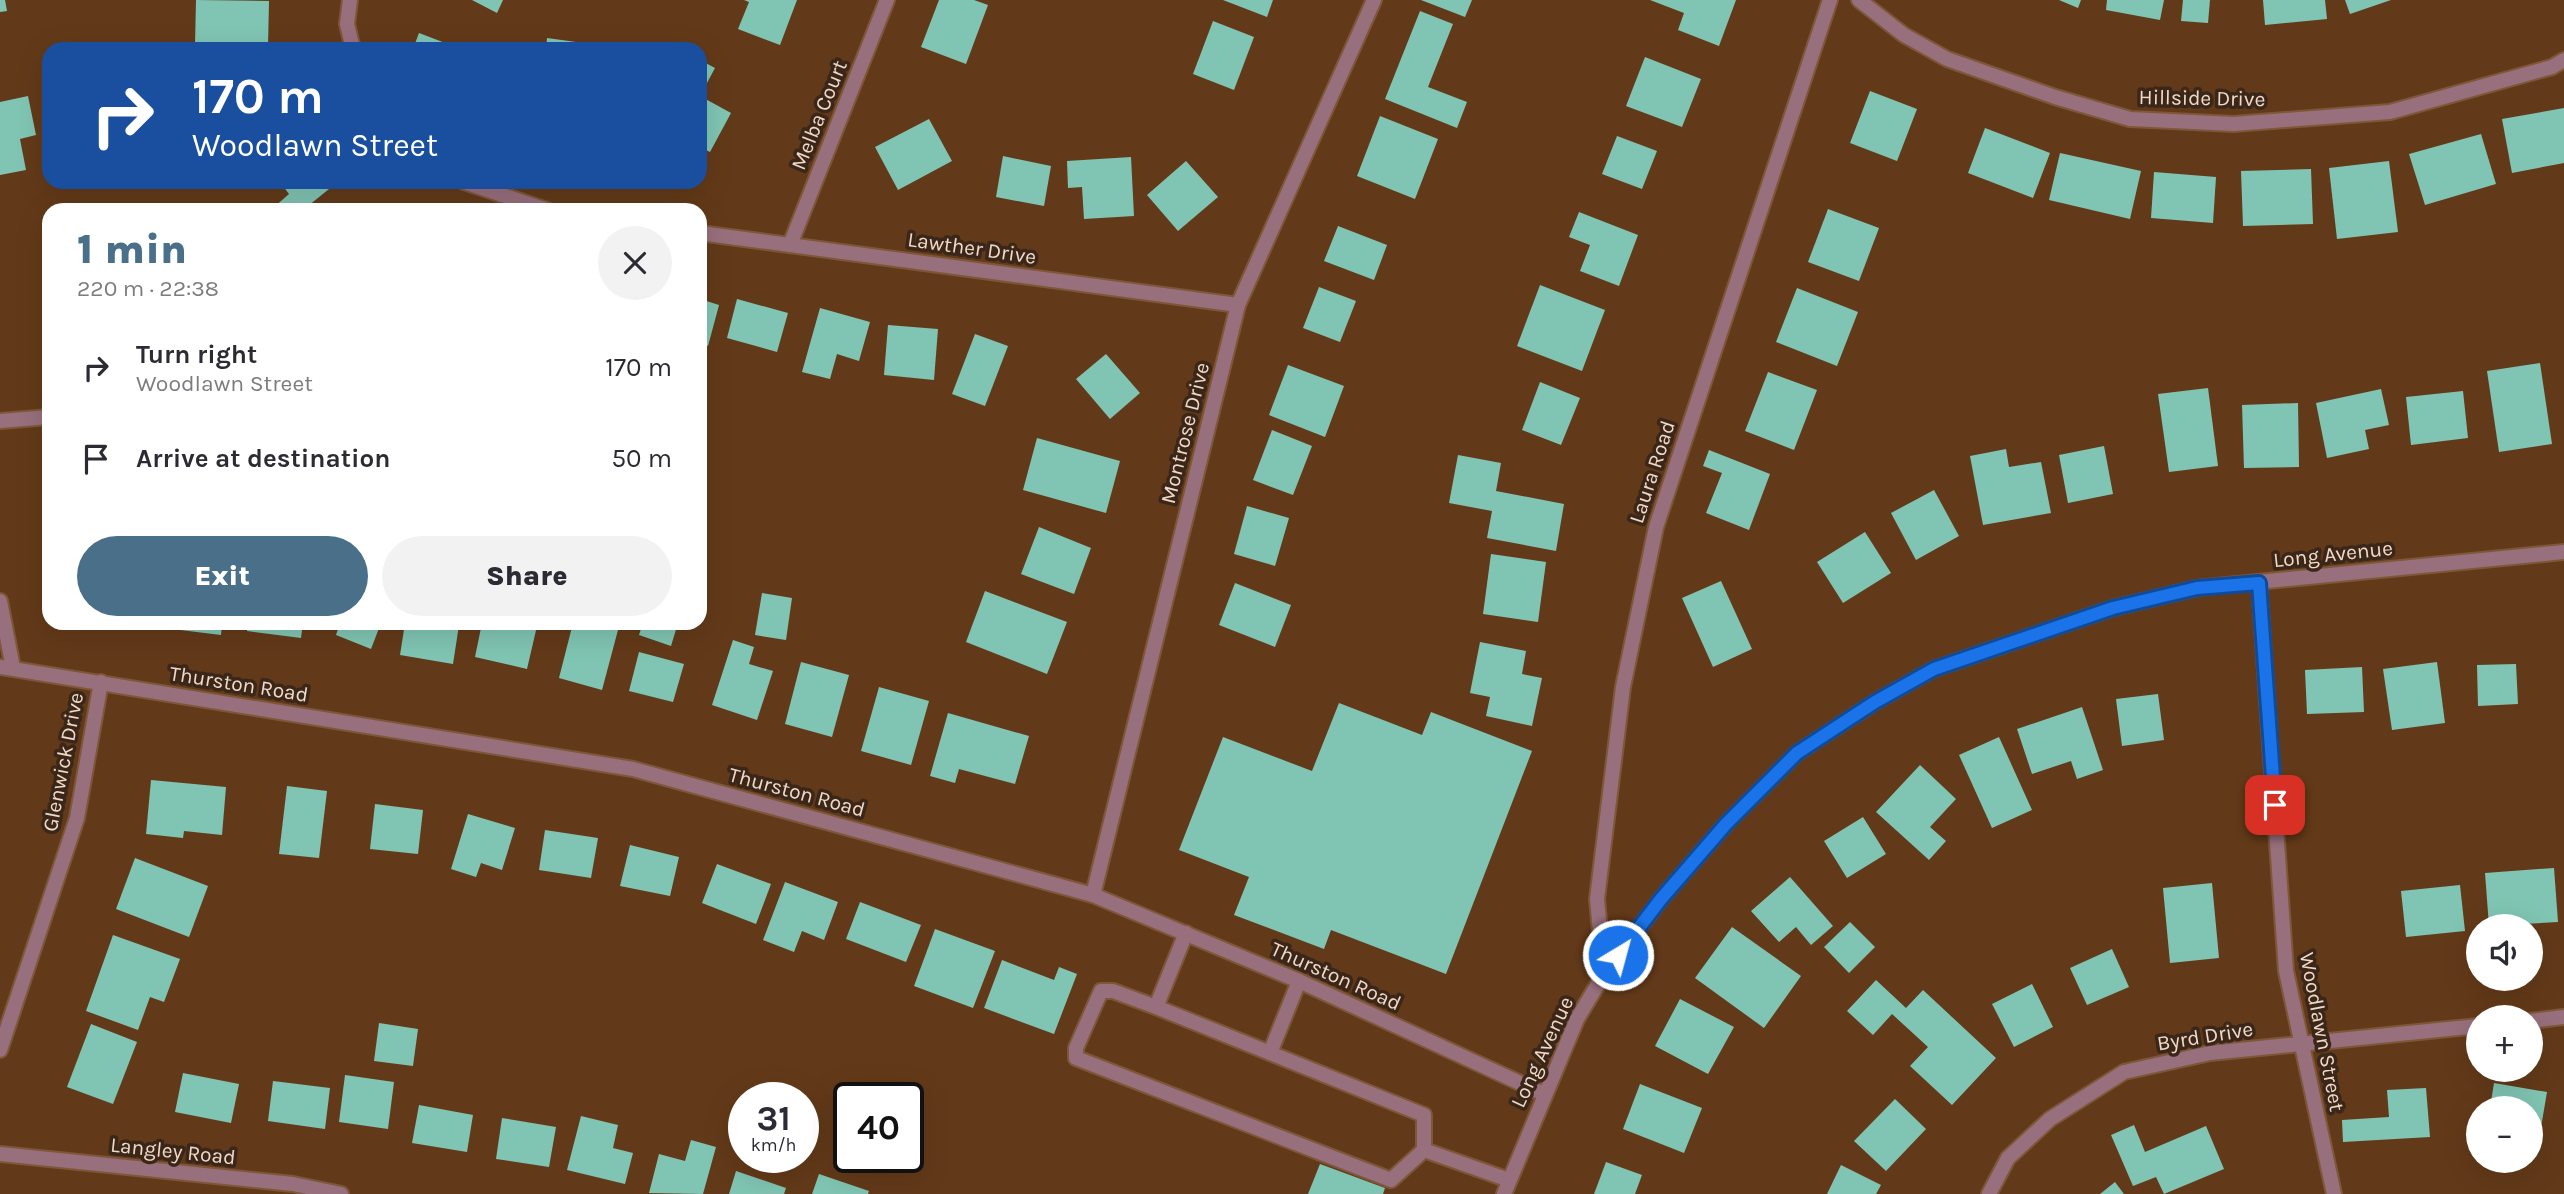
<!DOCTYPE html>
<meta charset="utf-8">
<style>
:root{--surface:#fff;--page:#f2f2f3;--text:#2b2b33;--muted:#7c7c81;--accent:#496f89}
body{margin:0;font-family:Karla,sans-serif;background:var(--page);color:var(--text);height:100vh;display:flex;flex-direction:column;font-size:26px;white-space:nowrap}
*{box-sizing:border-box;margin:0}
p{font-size:23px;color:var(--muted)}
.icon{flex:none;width:38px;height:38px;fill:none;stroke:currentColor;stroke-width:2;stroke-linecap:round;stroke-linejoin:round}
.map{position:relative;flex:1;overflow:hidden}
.sheet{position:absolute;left:42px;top:203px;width:665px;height:427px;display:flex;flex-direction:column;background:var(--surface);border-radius:21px;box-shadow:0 7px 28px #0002}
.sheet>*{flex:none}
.hud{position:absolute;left:42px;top:42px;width:665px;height:147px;border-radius:21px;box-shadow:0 7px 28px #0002;background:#1a4fa0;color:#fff;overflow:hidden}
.buttons{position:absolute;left:2466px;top:914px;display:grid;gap:14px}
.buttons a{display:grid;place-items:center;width:77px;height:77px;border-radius:50%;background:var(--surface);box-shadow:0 7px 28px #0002;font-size:35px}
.speed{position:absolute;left:728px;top:1082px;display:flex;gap:14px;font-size:35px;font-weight:700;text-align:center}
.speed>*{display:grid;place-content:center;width:91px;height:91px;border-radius:50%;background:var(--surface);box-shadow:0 7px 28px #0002;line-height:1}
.speed small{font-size:18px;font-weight:400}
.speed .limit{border:4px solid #111;border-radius:10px;background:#fff;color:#111}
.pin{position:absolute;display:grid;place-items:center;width:60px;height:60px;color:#fff;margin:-30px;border-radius:14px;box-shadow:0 4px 10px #0006}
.me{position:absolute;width:77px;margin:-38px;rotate:37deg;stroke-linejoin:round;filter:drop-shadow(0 0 5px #0008)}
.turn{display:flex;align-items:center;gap:24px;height:147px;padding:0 35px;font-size:32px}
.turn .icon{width:91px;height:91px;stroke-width:2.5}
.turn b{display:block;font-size:49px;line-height:60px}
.round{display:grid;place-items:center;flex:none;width:74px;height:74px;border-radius:37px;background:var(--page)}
.head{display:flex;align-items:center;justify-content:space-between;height:119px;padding:0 35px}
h1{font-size:42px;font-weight:800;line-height:52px;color:var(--accent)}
.button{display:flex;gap:14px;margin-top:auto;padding:14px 35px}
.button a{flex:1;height:80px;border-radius:42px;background:var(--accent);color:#fff;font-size:28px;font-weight:800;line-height:80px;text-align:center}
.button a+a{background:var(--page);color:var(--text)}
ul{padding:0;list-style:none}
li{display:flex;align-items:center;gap:21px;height:91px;padding:0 35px}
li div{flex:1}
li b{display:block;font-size:26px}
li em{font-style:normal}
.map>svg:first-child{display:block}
</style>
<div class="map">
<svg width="2564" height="1194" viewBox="0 0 2564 1194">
<rect width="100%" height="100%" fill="#633a19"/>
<!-- building -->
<g fill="#80c5b3">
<path d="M0 0H5L7 11 0 12Z"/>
<path d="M196 0 269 1 268 47 195 46Z"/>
<path d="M472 0H503L497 13Z"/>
<path d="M744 0H797L780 45 738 29 749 2Z"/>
<path d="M939 0H974L988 5 966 64 921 47Z"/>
<path d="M1223 0H1273L1267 17Z"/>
<path d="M1421 0H1472L1465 17Z"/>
<path d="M1650 0H1736L1719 46 1678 30 1684 13Z"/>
<path d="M2059 0H2081L2078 8Z"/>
<path d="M2107 0H2164L2160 20 2106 10Z"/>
<path d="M2183 0H2210L2208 23 2181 21Z"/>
<path d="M2263 0H2325L2327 19 2265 25Z"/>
<path d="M2345 0H2391L2350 14Z"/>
<path d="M1420 11 1453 24 1428 87 1467 102 1457 128 1385 99Z"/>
<path d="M1213 21 1254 37 1234 90 1193 74Z"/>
<path d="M419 33 461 49H413Z"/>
<path d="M547 38 576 42 575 49H546Z"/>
<path d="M668 42 680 49H664Z"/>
<path d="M1645 57 1701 79 1682 127 1626 106Z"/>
<path d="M700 60 715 68 700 96Z"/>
<path d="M1870 91 1917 109 1897 161 1850 143Z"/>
<path d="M28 96 36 135 20 139 26 170 0 175V102Z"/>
<path d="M700 96 731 113 710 152 700 147Z"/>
<path d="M2564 108V163L2512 173 2502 119Z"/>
<path d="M1380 116 1438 139 1415 199 1357 176Z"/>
<path d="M929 119 952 161 898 190 875 147Z"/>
<path d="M1985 128 2050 153 2033 198 1968 173Z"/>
<path d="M2481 134 2496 184 2425 205 2409 154Z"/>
<path d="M1617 136 1657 151 1642 189 1602 174Z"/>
<path d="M2060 153 2141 171 2130 219 2049 200Z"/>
<path d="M1003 156 1051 166 1044 206 996 197Z"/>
<path d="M1131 157 1134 216 1084 219 1082 187 1068 188 1067 161Z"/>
<path d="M1186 161 1218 197 1178 231 1147 195Z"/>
<path d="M2389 161 2398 232 2337 239 2329 168Z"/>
<path d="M2311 169 2313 224 2243 226 2241 171Z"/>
<path d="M2154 172 2216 177 2213 223 2151 218Z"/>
<path d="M280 182H332L334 185 303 210H275L273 208 289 194Z"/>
<path d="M1828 209 1879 228 1859 281 1808 262Z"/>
<path d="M1579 212 1638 235 1619 286 1580 271 1590 245 1569 237Z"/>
<path d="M1338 226 1387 245 1374 280 1324 261Z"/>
<path d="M1540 285 1605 310 1582 371 1517 346Z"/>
<path d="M1319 287 1356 301 1340 342 1303 328Z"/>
<path d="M1797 288 1858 312 1837 366 1776 342Z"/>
<path d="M700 299 719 305 708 346 700 343Z"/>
<path d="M737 299 788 313 777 352 727 338Z"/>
<path d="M820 308 870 322 859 361 837 354 830 379 802 372Z"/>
<path d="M888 325 938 329 934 380 884 375Z"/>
<path d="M975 334 1008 346 985 406 952 394Z"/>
<path d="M1106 354 1140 393 1110 419 1076 379Z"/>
<path d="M2540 363 2552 444 2499 452 2487 371Z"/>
<path d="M1288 365 1344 386 1325 437 1269 415Z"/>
<path d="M1768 372 1817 390 1794 450 1745 431Z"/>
<path d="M1540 382 1580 398 1561 445 1522 430Z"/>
<path d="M2208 388 2218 466 2169 472 2158 394Z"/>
<path d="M2381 389 2389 425 2365 430 2369 449 2327 458 2316 403Z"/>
<path d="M2463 391 2468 438 2411 445 2406 397Z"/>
<path d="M2298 403 2299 467 2244 468 2242 405Z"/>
<path d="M1272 430 1312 446 1293 495 1253 480Z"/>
<path d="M1037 438 1120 461 1106 513 1023 490Z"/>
<path d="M2104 446 2113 494 2068 503 2059 455Z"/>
<path d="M2006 449 2009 467 2041 462 2051 513 1983 525 1970 456Z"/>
<path d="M1709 450 1770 474 1749 530 1706 513 1722 473 1703 466Z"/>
<path d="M1458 455 1501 463 1496 491 1564 504 1556 551 1487 538 1492 511 1449 503Z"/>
<path d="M1934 490 1959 536 1916 560 1891 513Z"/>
<path d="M1247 506 1289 518 1275 566 1234 554Z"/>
<path d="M1039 527 1091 548 1074 594 1021 574Z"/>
<path d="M1865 532 1891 573 1843 603 1817 562Z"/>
<path d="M1491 554 1546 562 1538 622 1483 614Z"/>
<path d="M1721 581 1752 649 1713 667 1682 598Z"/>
<path d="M1235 583 1291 605 1275 647 1219 625Z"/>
<path d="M985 591 1067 622 1047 674 966 642Z"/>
<path d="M762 593 792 598 786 640 755 635Z"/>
<path d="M165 623H222L221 635 164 628Z"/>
<path d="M247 623H303L301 638 247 631Z"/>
<path d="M340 623H381L371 649 336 635Z"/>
<path d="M405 623 459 625 453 664 400 655Z"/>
<path d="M482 623H525L537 626 527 669 475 657Z"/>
<path d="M573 623H592L618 630 602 690 559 678Z"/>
<path d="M643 623H678L671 646 639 635Z"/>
<path d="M733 640 754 647 749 664 773 671 757 720 712 705Z"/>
<path d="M1480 642 1526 651 1522 674 1542 678 1532 726 1486 716 1490 697 1470 693Z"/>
<path d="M639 652 684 664 673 702 629 691Z"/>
<path d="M801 662 849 675 832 737 785 724Z"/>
<path d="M2437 662 2445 723 2392 730 2383 669Z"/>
<path d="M2516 664 2518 704 2478 706 2477 665Z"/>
<path d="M2362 667 2364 712 2307 714 2305 670Z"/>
<path d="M879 687 929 701 911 765 861 751Z"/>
<path d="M2158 694 2164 740 2122 746 2116 699Z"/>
<path d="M1339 703 1422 735 1431 712 1532 751 1446 974 1331 930 1324 949 1234 915 1249 877 1179 850 1223 737 1312 771Z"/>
<path d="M2082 707 2103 770 2077 779 2071 761 2032 774 2017 729Z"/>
<path d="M948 713 1029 736 1015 784 959 769 955 783 930 776Z"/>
<path d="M1999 737 2032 810 1992 828 1959 755Z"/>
<path d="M1920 765 1956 799 1930 827 1946 841 1929 860 1876 812Z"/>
<path d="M151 780 226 787 222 835 184 831 183 838 146 834Z"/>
<path d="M287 786 327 791 319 858 279 854Z"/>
<path d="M375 804 423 810 418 854 370 849Z"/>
<path d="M468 814 515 828 502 870 481 863 476 877 451 869Z"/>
<path d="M1863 817 1886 854 1847 878 1824 841Z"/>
<path d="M545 830 598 838 591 878 539 870Z"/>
<path d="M630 845 679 857 670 896 620 886Z"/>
<path d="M135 858 208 886 189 937 116 909Z"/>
<path d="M717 864 771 884 756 924 702 903Z"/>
<path d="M2554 868 2558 922 2489 926 2485 873Z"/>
<path d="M1790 877 1833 926 1811 945 1796 927 1779 942 1751 911Z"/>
<path d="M785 882 838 902 824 940 802 931 794 952 763 940Z"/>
<path d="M2212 883 2219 958 2170 963 2163 888Z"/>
<path d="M2460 885 2465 931 2406 937 2401 891Z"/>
<path d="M860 902 921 925 906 962 846 939Z"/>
<path d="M1850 922 1875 947 1849 973 1824 947Z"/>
<path d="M1732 927 1801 976 1764 1028 1695 978Z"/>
<path d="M935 929 995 951 973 1008 914 986Z"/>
<path d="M113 935 180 959 164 1002 150 997 138 1030 86 1011Z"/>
<path d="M2112 949 2129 987 2087 1005 2070 968Z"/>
<path d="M1002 960 1054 980 1059 967 1077 974 1054 1034 984 1008Z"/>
<path d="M1876 980 1906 1008 1923 990 1996 1058 1952 1105 1910 1066 1928 1047 1892 1014 1873 1035 1847 1011Z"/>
<path d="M2032 984 2053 1027 2014 1047 1992 1004Z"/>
<path d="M1680 999 1734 1027 1708 1074 1655 1046Z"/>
<path d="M379 1023 418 1029 413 1066 374 1061Z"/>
<path d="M91 1024 137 1042 113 1104 67 1087Z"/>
<path d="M183 1073 239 1084 231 1123 175 1112Z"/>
<path d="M345 1075 394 1082 388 1129 339 1122Z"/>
<path d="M273 1081 330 1088 325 1129 268 1121Z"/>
<path d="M2494 1083 2547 1092 2539 1139 2530 1138V1108H2490Z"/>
<path d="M1640 1084 1702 1108 1684 1153 1623 1129Z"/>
<path d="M2426 1088 2430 1137 2343 1142 2342 1120 2389 1117 2387 1090Z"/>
<path d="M1895 1099 1926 1129 1886 1171 1854 1141Z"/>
<path d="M419 1105 473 1115 467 1152 412 1143Z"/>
<path d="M581 1116 618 1125 613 1148 633 1153 625 1184 567 1170Z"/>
<path d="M502 1118 556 1127 549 1167 496 1159Z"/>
<path d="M2134 1125 2145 1152 2206 1126 2224 1169 2164 1194 2156 1177 2133 1186 2111 1135Z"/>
<path d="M691 1140 716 1147 703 1194 649 1193 659 1154 685 1161Z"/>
<path d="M1606 1162 1642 1175 1635 1194H1594Z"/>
<path d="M1320 1164 1385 1188 1383 1194H1308Z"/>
<path d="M1841 1165 1881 1185 1876 1194H1827Z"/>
<path d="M736 1171 786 1188 784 1194H729Z"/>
<path d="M819 1174 869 1191 868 1194H812Z"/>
<path d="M2115 1182 2124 1194H2100Z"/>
</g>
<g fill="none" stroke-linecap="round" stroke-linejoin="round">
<!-- service casing -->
<g stroke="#7d5738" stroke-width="18">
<g id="service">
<path d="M0 421 49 417"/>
<path d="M1101 991H1113L1156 1007 1424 1115V1150L1391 1180 1076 1058V1048Z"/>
<path d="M1156 1007 1186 933"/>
<path d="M1270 1053 1299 981"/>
<path d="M1424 1150 1509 1180"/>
</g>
</g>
<!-- minor casing -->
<g stroke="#7d5738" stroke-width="18">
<g id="minor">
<path d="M350 0 347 24 353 49"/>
<path d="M1859 0 1904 35 1947 59 2055 97 2130 119 2234 124 2390 112 2552 67 2564 60"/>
<path d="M464 182 547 210"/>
<path d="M700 233 1238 305"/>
<path d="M790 245 887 0"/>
<path d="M2259 583 2286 971 2334 1194"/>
<path d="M0 601 13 668"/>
<path d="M0 667 633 769 1093 895 1299 981 1544 1094"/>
<path d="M1093 895 1238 305 1374 0"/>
<path d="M1604 974 1597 899 1623 687 1656 527 1830 0"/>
<path d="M2530 1021 2564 1017"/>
<path d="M0 1050 77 818 101 682"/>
<path d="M0 1154 293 1184 341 1194"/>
<path d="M1989 1194 2008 1158 2050 1119 2124 1072 2210 1053 2478 1026"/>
</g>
</g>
<!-- tertiary casing -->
<g stroke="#7d5738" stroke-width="18">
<path id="tertiary" d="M1504 1194 1577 1019 1604 974 1661 899 1726 824 1797 753 1875 702 1934 669 2113 608 2197 588 2564 552"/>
</g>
<!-- service -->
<use href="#service" stroke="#986f7d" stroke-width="14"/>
<!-- minor -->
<use href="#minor" stroke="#986f7d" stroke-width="14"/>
<!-- tertiary -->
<use href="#tertiary" stroke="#986f7d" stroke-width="14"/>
</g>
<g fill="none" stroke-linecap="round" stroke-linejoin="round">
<!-- route casing -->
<g stroke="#114b97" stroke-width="18">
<path id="route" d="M1618 955 1661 899 1726 824 1797 753 1875 702 1934 669 2113 608 2197 588 2259 583 2275 805"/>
</g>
<!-- route -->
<use href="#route" stroke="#1a73e8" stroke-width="12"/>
</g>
<g text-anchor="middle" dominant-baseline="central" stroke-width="7" stroke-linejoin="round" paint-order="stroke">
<!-- street labels -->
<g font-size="21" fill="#f2d9c7" stroke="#3a2719">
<text transform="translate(2202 98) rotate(1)">Hillside Drive</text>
<text transform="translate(819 115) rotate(-68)">Melba Court</text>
<text transform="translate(972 248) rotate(8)">Lawther Drive</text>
<text transform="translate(1185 433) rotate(-76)">Montrose Drive</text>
<text transform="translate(1652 472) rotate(-72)">Laura Road</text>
<text transform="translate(2333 554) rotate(-6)">Long Avenue</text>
<text transform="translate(239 684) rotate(9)">Thurston Road</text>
<text transform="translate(63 762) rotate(-79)">Glenwick Drive</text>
<text transform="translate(797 792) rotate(15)">Thurston Road</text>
<text transform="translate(1336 976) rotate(24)">Thurston Road</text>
<text transform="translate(2322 1032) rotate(79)">Woodlawn Street</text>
<text transform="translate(2205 1036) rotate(-9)">Byrd Drive</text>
<text transform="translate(1542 1052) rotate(-65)">Long Avenue</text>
<text transform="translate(173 1151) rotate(6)">Langley Road</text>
</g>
</g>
</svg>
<div class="buttons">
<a><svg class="icon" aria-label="sound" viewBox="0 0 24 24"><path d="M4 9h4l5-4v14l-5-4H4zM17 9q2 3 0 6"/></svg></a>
<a>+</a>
<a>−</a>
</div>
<div class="speed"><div>31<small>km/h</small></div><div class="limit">40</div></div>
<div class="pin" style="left:2275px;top:805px;background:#d93025"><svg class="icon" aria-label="arrive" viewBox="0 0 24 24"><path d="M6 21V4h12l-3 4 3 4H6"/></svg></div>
<svg class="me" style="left:1618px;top:955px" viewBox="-20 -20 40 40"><circle r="17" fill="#1a73e8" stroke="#fff" stroke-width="3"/><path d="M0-11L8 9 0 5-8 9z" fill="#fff"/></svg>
<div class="hud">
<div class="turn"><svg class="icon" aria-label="right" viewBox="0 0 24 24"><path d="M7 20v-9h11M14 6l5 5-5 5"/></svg><div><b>170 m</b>Woodlawn Street</div></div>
</div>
<section class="sheet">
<div class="head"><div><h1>1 min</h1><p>220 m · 22:38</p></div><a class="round"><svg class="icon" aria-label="close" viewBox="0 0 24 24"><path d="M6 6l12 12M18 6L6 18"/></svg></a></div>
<ul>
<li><svg class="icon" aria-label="right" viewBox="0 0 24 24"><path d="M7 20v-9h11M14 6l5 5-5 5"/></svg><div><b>Turn right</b><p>Woodlawn Street</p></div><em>170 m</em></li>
<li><svg class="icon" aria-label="arrive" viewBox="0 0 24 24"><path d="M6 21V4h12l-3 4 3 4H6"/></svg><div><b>Arrive at destination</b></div><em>50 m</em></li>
</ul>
<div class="button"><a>Exit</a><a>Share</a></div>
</section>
</div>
